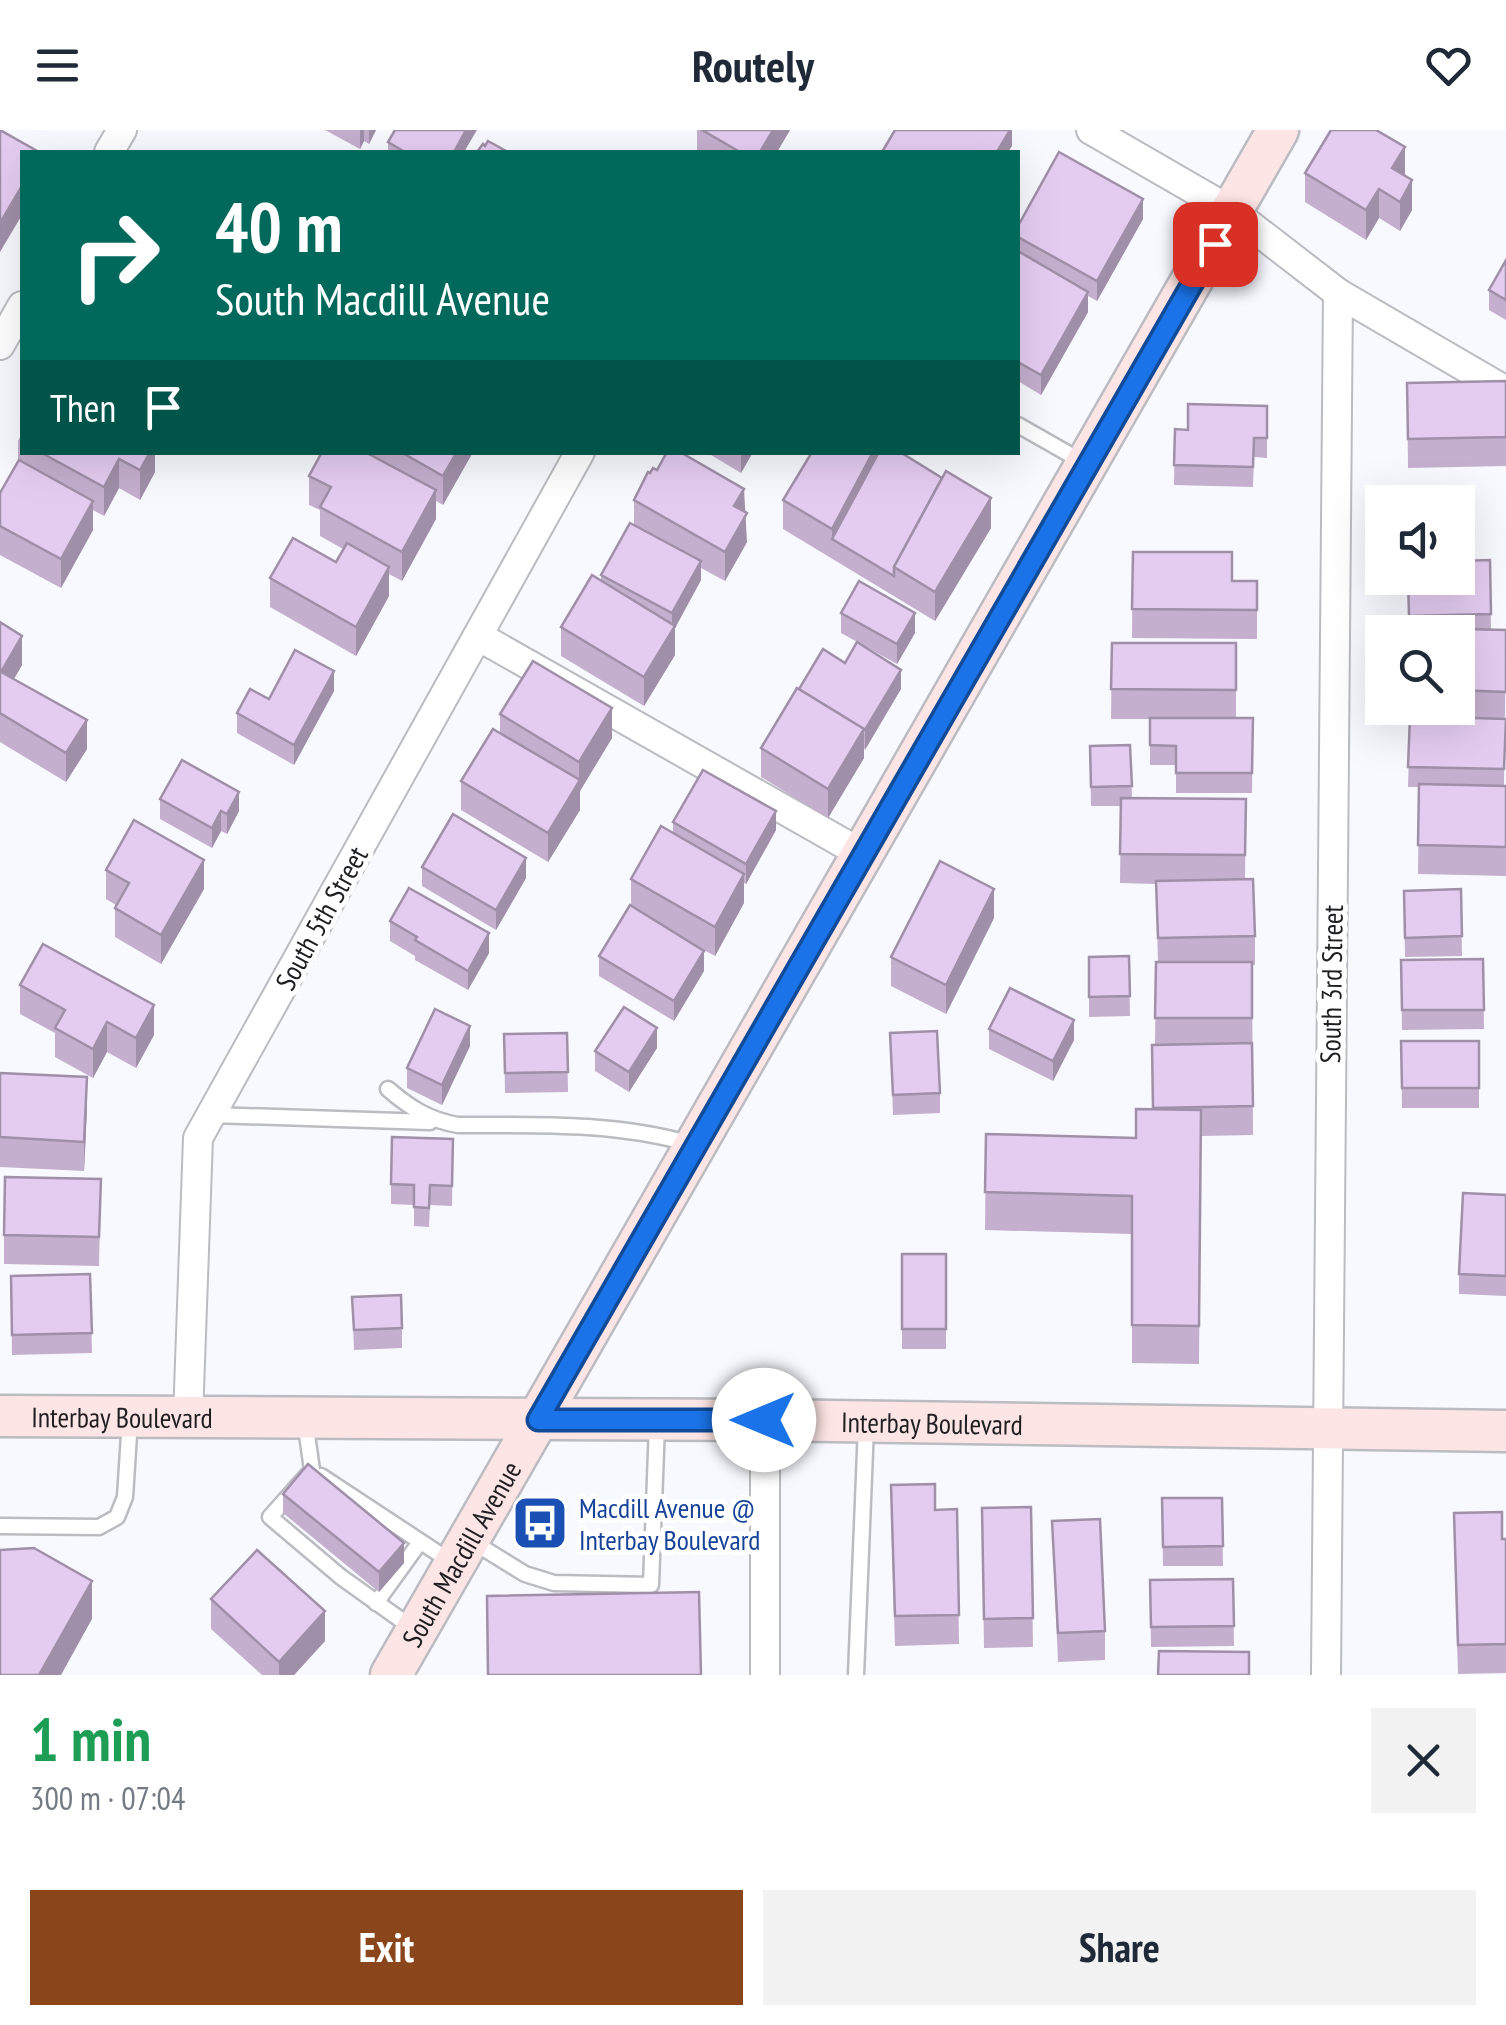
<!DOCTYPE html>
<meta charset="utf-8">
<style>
:root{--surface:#fff;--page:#f2f2f3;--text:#1f2937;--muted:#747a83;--accent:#8a451b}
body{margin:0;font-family:"PT Sans Narrow",sans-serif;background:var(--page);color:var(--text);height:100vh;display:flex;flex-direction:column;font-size:38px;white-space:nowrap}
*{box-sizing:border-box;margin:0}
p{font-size:32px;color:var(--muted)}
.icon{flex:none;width:55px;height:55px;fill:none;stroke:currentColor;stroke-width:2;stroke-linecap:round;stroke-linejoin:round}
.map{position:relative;height:1545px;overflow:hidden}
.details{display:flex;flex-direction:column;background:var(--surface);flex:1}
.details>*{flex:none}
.guide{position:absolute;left:20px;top:20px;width:1000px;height:305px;border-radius:0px;box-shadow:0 10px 40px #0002;background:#00695c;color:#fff;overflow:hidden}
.tools{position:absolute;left:1365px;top:355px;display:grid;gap:20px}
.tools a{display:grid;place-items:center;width:110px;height:110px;border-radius:0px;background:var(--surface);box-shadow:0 10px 40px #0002;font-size:50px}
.pin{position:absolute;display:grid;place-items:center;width:85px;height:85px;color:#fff;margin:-42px;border-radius:20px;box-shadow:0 5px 15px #0006}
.me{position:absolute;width:110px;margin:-55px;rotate:270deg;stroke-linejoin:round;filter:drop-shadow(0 0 8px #0008)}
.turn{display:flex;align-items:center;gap:35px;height:210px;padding:0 30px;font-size:45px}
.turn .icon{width:130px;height:130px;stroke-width:2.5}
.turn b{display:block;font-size:70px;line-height:85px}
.then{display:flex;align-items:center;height:95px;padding:0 30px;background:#0003;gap:20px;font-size:38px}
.round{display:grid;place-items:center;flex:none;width:105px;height:105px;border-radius:0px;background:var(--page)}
.overview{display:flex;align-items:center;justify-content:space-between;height:170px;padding:0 30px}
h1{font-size:60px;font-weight:700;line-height:75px;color:#1e9e55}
.primary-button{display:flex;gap:20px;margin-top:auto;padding:20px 30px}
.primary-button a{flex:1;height:115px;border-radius:0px;background:var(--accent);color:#fff;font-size:40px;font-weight:700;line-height:115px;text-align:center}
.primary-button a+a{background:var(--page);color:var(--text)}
header{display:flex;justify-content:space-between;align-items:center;height:130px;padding:0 30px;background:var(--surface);font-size:45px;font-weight:700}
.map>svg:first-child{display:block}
</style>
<header><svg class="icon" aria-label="menu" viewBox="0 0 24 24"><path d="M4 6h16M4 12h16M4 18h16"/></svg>Routely<svg class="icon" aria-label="heart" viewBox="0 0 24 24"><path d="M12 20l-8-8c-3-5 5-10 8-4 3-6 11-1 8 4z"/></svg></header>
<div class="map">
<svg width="1506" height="1545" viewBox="0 0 1506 1545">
<rect width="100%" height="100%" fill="#f8f9ff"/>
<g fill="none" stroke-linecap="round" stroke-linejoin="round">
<!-- lane casing -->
<g stroke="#bbbcc1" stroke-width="19">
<g id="lane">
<path d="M1018 295 1083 332"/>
<path d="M388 959C410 978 429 990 458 995 536 995 615 992 691 1014"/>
<path d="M212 985 430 992"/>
<path d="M305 1290 312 1340 270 1387 341 1447 415 1500"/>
<path d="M321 1346 453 1433"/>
<path d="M0 1396 99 1397 117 1387 125 1367 130 1289"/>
<path d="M470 1410 525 1444 554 1453 651 1455 657 1294"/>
<path d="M376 1473 420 1412"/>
<path d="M856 1545 866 1296"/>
</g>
</g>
<!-- street casing -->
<g stroke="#bbbcc1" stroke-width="32">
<g id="street">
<path d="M1091 0 1233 82 1338 163 1506 261"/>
<path d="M109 22 122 0"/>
<path d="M0 215 22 176"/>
<path d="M478 506 864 725"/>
<path d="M188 1288 198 1008 580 322"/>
<path d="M765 1290V1545"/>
<path d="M1326 1545 1338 163"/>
</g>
</g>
<!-- secondary casing -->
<g stroke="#bbbcc1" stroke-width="45">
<g id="secondary">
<path id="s1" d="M0 1286 765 1290 1506 1301"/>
<path id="s2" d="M391 1545 1278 0"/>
</g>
</g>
<!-- lane -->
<use href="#lane" stroke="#fff" stroke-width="14"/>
<!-- street -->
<use href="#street" stroke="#fff" stroke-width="28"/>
<!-- secondary -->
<use href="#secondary" stroke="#fee5e5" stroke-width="40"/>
</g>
<!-- wall -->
<g fill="#c4afce">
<path d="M325 0H376L369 14 364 11 360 19Z"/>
<path d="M697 0H790L777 22H697Z"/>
<path d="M388 12 464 22H388Z"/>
<path d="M1305 43 1405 46 1412 80 1400 101 1379 88 1366 110 1305 72Z"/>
<path d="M1143 89 1097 171 1088 166V182L1041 265 1018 251V96Z"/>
<path d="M1506 130V190L1489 180V160Z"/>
<path d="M1506 251V336L1408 338 1407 253Z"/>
<path d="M1267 276V328L1254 327 1253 357 1174 355 1175 299 1188 300Z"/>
<path d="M22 303V322H155V342L140 370 119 358 104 386 93 380V400L61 458 0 425V363L18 330V311Z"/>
<path d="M322 322H473L443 375 436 371V389L402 451 389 444V466L356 526 270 477V448L336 432 343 419 320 406V380L309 375V346Z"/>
<path d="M706 322H753L741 343Z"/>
<path d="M1461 359 1462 431 1490 430 1491 500H1506L1504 656H1506V746L1418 744 1419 657H1408L1410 586H1415V578H1458V502H1409L1408 448H1458V372Z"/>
<path d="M634 370 747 412 725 451 701 438V450L675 498V525L644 576 561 526V497L601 451V445L634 394Z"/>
<path d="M783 370 991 398 935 491 783 399Z"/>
<path d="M1133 422 1232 451H1257V509L1132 508Z"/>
<path d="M841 483 915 503 897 534 841 503Z"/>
<path d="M0 492 22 535 14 549 87 619 66 652 0 612Z"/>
<path d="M1112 513H1236V588H1253L1252 663H1176V635H1150V589H1111Z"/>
<path d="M845 533 901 559 864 620V628L828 688 761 647V618L799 559Z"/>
<path d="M334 561 294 635 237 603V583L269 569Z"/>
<path d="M500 584 612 608 580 661V680L548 732 461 680V651L500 603Z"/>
<path d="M1130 615 1132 668 1246 669 1245 749 1255 806V835H1252L1253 1005 1201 1006 1199 1234 1132 1233V1104L985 1100 986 1004 1136 1008 1152 979V915H1155L1156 832H1158L1156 754 1120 753 1121 676H1091L1090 616Z"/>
<path d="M160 669 239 681 227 704 221 701 212 718 160 689Z"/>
<path d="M673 692 776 700 746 754 744 753V773L715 826 689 812 704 841 674 891 599 846V826L631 776V749L673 703Z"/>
<path d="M422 737 526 748 496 800 422 756Z"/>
<path d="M106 740 204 759 161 834 115 807V778L116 775 106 769Z"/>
<path d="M1461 759 1462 826 1405 827 1404 761Z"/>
<path d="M994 788 946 884 891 856V827Z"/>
<path d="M390 791 489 823 468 860 415 830V826L390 811Z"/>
<path d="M1129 826 1130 886 1089 887V827Z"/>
<path d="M1483 829 1484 899 1402 900 1401 830Z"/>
<path d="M20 855 154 905 136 938 107 922 93 948 55 927V903L20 884Z"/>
<path d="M989 899 1074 910 1053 951 989 919Z"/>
<path d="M567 903 568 962 505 963 504 904Z"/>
<path d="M890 903 940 963V983L893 985Z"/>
<path d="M1401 911H1479V978H1402Z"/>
<path d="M470 916 442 975 407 958V938Z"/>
<path d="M657 918 629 962 595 941V921Z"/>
<path d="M0 943 87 977 84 1041 0 1037Z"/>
<path d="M453 1009 452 1076 430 1075 429 1097 414 1096V1075L391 1074V1054Z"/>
<path d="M101 1049 99 1136 4 1134V1105Z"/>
<path d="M1506 1065V1166L1459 1164V1144Z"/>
<rect x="902" y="1124" width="44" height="95"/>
<path d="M90 1144 92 1223 12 1225 11 1146Z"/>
<path d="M352 1167 402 1198V1218L354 1220Z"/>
<path d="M283 1364 404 1433 379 1462 283 1383Z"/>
<path d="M1162 1368H1222L1223 1436H1163Z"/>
<path d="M1031 1377 1033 1517 984 1518 982 1378Z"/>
<path d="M957 1379 959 1514 895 1516 891 1384Z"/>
<path d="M1052 1391 1105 1501V1530L1058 1532Z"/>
<path d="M1502 1409H1506V1543L1458 1544 1454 1412Z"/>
<path d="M1233 1449 1234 1516 1151 1517 1150 1450Z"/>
<path d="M211 1469 325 1511 294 1545H262L211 1499Z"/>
</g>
<!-- shaded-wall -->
<g fill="#a08fa8">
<path d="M360 0H364V11L360 19Z"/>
<path d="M369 0H376L369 14Z"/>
<path d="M466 0H477L464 22H454Z"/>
<path d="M773 0H790L777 22H760Z"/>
<path d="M1010 0H1012V16L1008 22H997Z"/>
<path d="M1405 17V46L1392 38Z"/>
<path d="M1412 50V80L1400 101V72Z"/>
<path d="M22 56V85L0 122V93Z"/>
<path d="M1379 59V88L1366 110V80Z"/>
<path d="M1143 69V89L1097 171V151Z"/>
<path d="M1088 162V182L1041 265V245Z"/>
<path d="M150 322H155V342L140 370V340Z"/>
<path d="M457 322H473L443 375V346Z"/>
<path d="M753 322 741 343V323Z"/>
<path d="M873 322H884L832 409V399Z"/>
<path d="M119 329V358L104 386V357Z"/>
<path d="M744 359 747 412 725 451V422L734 376Z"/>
<path d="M436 360V389L402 451V422Z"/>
<path d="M991 368V398L935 491V462Z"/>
<path d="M93 371V400L61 458V429Z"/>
<path d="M701 431V450L675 498V525L644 576V547L672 500V483Z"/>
<path d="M389 437V466L356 526V497Z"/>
<path d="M915 483V503L897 534V514Z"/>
<path d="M22 506V535L1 571V542Z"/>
<path d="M901 540V559L865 620V600Z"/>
<path d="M334 541V561L294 635V615Z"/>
<path d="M612 578V608L580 661V680L548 732V703L579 651V632Z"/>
<path d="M87 590V619L66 652V623Z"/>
<path d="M864 599V628L828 688V659Z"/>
<path d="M239 662V681L227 704V684Z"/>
<path d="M221 681V701L212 718V698Z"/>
<path d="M776 681V700L746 754V734Z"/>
<path d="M526 728V748L496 800V780Z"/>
<path d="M204 730V759L161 834V805Z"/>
<path d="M744 744V773L715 826V797Z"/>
<path d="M994 759V788L946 884V855Z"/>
<path d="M489 803V823L468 860V841Z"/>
<path d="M704 821V841L674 891V871Z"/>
<path d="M154 875V905L136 938V908Z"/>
<path d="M1074 890V910L1053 951V931Z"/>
<path d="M107 892V922L93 948V919Z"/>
<path d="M470 896V916L442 975V955Z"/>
<path d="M657 898V918L629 962V942Z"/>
<path d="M87 947V977L84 1041V1012Z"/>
<path d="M404 1413V1433L379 1462V1442Z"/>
<path d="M92 1451V1489L61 1545H39Z"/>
<path d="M325 1481V1511L294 1545H279V1532Z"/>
</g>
<!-- building -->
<g fill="#e4ccf0" stroke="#a08fa8" stroke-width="2.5">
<path d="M0 0 39 22H22V56L0 93Z"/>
<path d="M395 0H466L454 22H405L388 12Z"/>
<path d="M702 0H773L760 22H740Z"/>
<path d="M895 0H1010L997 22H882Z"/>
<path d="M1331 0H1376L1405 17 1392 38 1412 50 1400 72 1379 59 1366 80 1305 43Z"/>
<path d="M488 11 508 22H477L483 14 485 16Z"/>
<path d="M1059 22 1143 69 1097 151 1018 107V96Z"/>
<path d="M1018 121 1088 162 1041 245 1018 232Z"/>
<path d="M1506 130V170L1489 160Z"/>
<path d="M1506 251V307L1408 309 1407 253Z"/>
<path d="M1188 274 1267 276V308H1254L1253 337 1174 335 1175 299 1188 300Z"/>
<path d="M40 322H150L140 340 119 329 104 357Z"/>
<path d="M322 322H365L436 360 402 422 320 377 331 357 309 346Z"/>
<path d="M401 322H457L443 346Z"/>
<path d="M667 322H680L744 359 734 376 747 383 725 422 634 370 648 342 650 343 653 338 657 340Z"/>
<path d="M812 322H873L832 399 783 370Z"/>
<path d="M879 322H900L942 348 894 437V446L832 409Z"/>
<path d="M19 330 93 371 61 429 0 396V363Z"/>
<path d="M946 341 991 368 935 462 894 437Z"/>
<path d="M1461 359 1462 412H1458V372H1409L1408 360Z"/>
<path d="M630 393 701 431 672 483 601 445Z"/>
<path d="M293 408 336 432 347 413 389 437 356 497 270 448Z"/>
<path d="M1133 422H1232V451H1257V480L1132 479Z"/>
<path d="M1490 430 1491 484 1409 486 1408 448H1458V431Z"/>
<path d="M592 445 675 496 644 547 561 497Z"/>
<path d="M859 451 915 483 897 514 841 483Z"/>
<path d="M0 492 22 506 1 542 87 590 66 623 0 583Z"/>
<path d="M1417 498 1506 500V562L1458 560V502H1417Z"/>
<path d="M857 512 901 540 865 600 799 559 823 519 845 533Z"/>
<path d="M1112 513H1236V560L1111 559Z"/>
<path d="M295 520 334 541 294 615 237 583 250 559 269 569Z"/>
<path d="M533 531 612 578 579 632 500 584Z"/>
<path d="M797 558 864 599 828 659 761 618Z"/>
<path d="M1410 586 1506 589 1504 639 1408 637Z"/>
<path d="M1150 588H1253L1252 643H1176V616L1150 615Z"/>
<path d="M493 599 580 650 548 703 461 651Z"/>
<path d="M1130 615 1132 656 1091 657 1090 616Z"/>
<path d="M182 630 239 662 227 684 221 681 212 698 160 669Z"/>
<path d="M703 640 776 681 746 734 673 692Z"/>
<path d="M1419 654 1506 656V717L1418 715Z"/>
<path d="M1121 668 1246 669 1245 725 1120 724Z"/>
<path d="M453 684 526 728 496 780 422 737Z"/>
<path d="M134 690 204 730 161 805 115 778 129 753 106 740Z"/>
<path d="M661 696 744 744 715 797 631 749Z"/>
<path d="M940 731 994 759 946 855 891 827Z"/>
<path d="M1253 749 1255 806 1158 808 1156 751Z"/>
<path d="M409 758 489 803 468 841 415 810 417 807 390 791Z"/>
<path d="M1461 759 1462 806 1405 808 1404 761Z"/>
<path d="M630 775 704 821 674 871 599 826Z"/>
<path d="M43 814 154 875 136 908 107 892 93 919 55 898 65 880 20 855Z"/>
<path d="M1129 826 1130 866 1089 867V827Z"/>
<path d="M1483 829 1484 880H1402L1401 830Z"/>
<path d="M1156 832H1252V888H1155Z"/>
<path d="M1010 858 1074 890 1053 931 989 899Z"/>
<path d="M624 877 657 898 629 942 595 921Z"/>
<path d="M435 879 470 896 442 955 407 938Z"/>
<path d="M937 901 940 963 893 965 890 903Z"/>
<path d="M567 903 568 942 505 943 504 904Z"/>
<path d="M1401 911H1479V958H1402Z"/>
<path d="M1252 913 1253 976 1153 978 1152 915Z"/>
<path d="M0 943 87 947 84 1012 0 1007Z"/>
<path d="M1136 979 1201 980 1199 1196 1132 1195V1066L985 1062 986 1004 1136 1008Z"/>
<path d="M392 1007 453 1009 452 1056 430 1055 429 1078 414 1077V1055L391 1054Z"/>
<path d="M5 1047 101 1049 99 1107 4 1105Z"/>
<path d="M1463 1063 1506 1065V1146L1459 1144Z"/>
<rect x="902" y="1124" width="44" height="75"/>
<path d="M90 1144 92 1203 12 1205 11 1146Z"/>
<path d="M401 1165 402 1198 354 1200 352 1167Z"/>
<path d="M308 1334 404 1413 379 1442 283 1364Z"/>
<path d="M935 1354V1380L957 1379 959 1485 895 1486 891 1355Z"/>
<path d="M1162 1368H1222L1223 1416 1163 1417Z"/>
<path d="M1031 1377 1033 1488 984 1489 982 1378Z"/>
<path d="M1502 1382V1409H1506V1514L1458 1515 1454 1383Z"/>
<path d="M1100 1389 1105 1501 1058 1503 1052 1391Z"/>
<path d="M34 1418 92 1451 39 1545H0V1420Z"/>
<path d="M257 1420 325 1481 279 1532 211 1469Z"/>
<path d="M1233 1449 1234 1496 1151 1497 1150 1450Z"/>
<path d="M699 1462 701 1545H488L487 1466Z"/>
<path d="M1159 1521 1249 1522V1545H1158Z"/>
</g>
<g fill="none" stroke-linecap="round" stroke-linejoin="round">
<!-- route casing -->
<g stroke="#114b97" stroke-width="25">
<path id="route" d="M764 1290H538L1215 114"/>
</g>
<!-- route -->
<use href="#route" stroke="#1a73e8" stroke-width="18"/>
</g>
<!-- icons -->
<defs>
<g id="bus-square" transform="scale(2.875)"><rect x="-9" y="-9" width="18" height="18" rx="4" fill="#1a4fb4" stroke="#fff"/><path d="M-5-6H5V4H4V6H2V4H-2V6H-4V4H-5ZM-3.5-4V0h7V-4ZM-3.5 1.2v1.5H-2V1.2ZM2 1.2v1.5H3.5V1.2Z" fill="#fff"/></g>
</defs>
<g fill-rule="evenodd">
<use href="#bus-square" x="540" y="1393"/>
</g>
<g text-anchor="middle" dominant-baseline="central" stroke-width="10" stroke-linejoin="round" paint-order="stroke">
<!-- street labels -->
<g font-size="28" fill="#1d1e20" stroke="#fff">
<text transform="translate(321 788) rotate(-61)">South 5th Street</text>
<text transform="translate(1331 854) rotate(-89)">South 3rd Street</text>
<text stroke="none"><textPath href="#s1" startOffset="122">Interbay Boulevard</textPath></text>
<text stroke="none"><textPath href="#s1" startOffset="932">Interbay Boulevard</textPath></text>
<text stroke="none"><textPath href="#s2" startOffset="140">South Macdill Avenue</textPath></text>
</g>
<!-- transit labels -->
<g font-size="28" fill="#164399" stroke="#fff" text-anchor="start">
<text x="579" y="1377">Macdill Avenue @<tspan x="579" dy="32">Interbay Boulevard</tspan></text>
</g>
</g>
</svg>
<div class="tools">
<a><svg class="icon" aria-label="sound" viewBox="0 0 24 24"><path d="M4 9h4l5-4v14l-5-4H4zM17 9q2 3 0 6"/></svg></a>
<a><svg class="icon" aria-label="search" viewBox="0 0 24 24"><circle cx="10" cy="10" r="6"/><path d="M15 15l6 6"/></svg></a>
</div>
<div class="pin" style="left:1215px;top:114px;background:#d93025"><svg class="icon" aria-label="arrive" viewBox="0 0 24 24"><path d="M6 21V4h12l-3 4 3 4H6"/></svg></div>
<svg class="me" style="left:764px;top:1290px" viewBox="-20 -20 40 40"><circle r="19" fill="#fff"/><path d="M0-13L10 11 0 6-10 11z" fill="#1a73e8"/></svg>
<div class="guide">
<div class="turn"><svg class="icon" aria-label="right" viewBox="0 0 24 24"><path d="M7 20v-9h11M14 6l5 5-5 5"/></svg><div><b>40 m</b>South Macdill Avenue</div></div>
<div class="then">Then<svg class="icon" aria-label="arrive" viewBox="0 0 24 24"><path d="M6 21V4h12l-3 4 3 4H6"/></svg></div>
</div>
</div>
<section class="details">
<div class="overview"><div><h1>1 min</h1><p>300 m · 07:04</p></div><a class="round"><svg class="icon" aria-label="close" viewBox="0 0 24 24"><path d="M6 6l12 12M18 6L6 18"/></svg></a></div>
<div class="primary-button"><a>Exit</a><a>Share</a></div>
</section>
